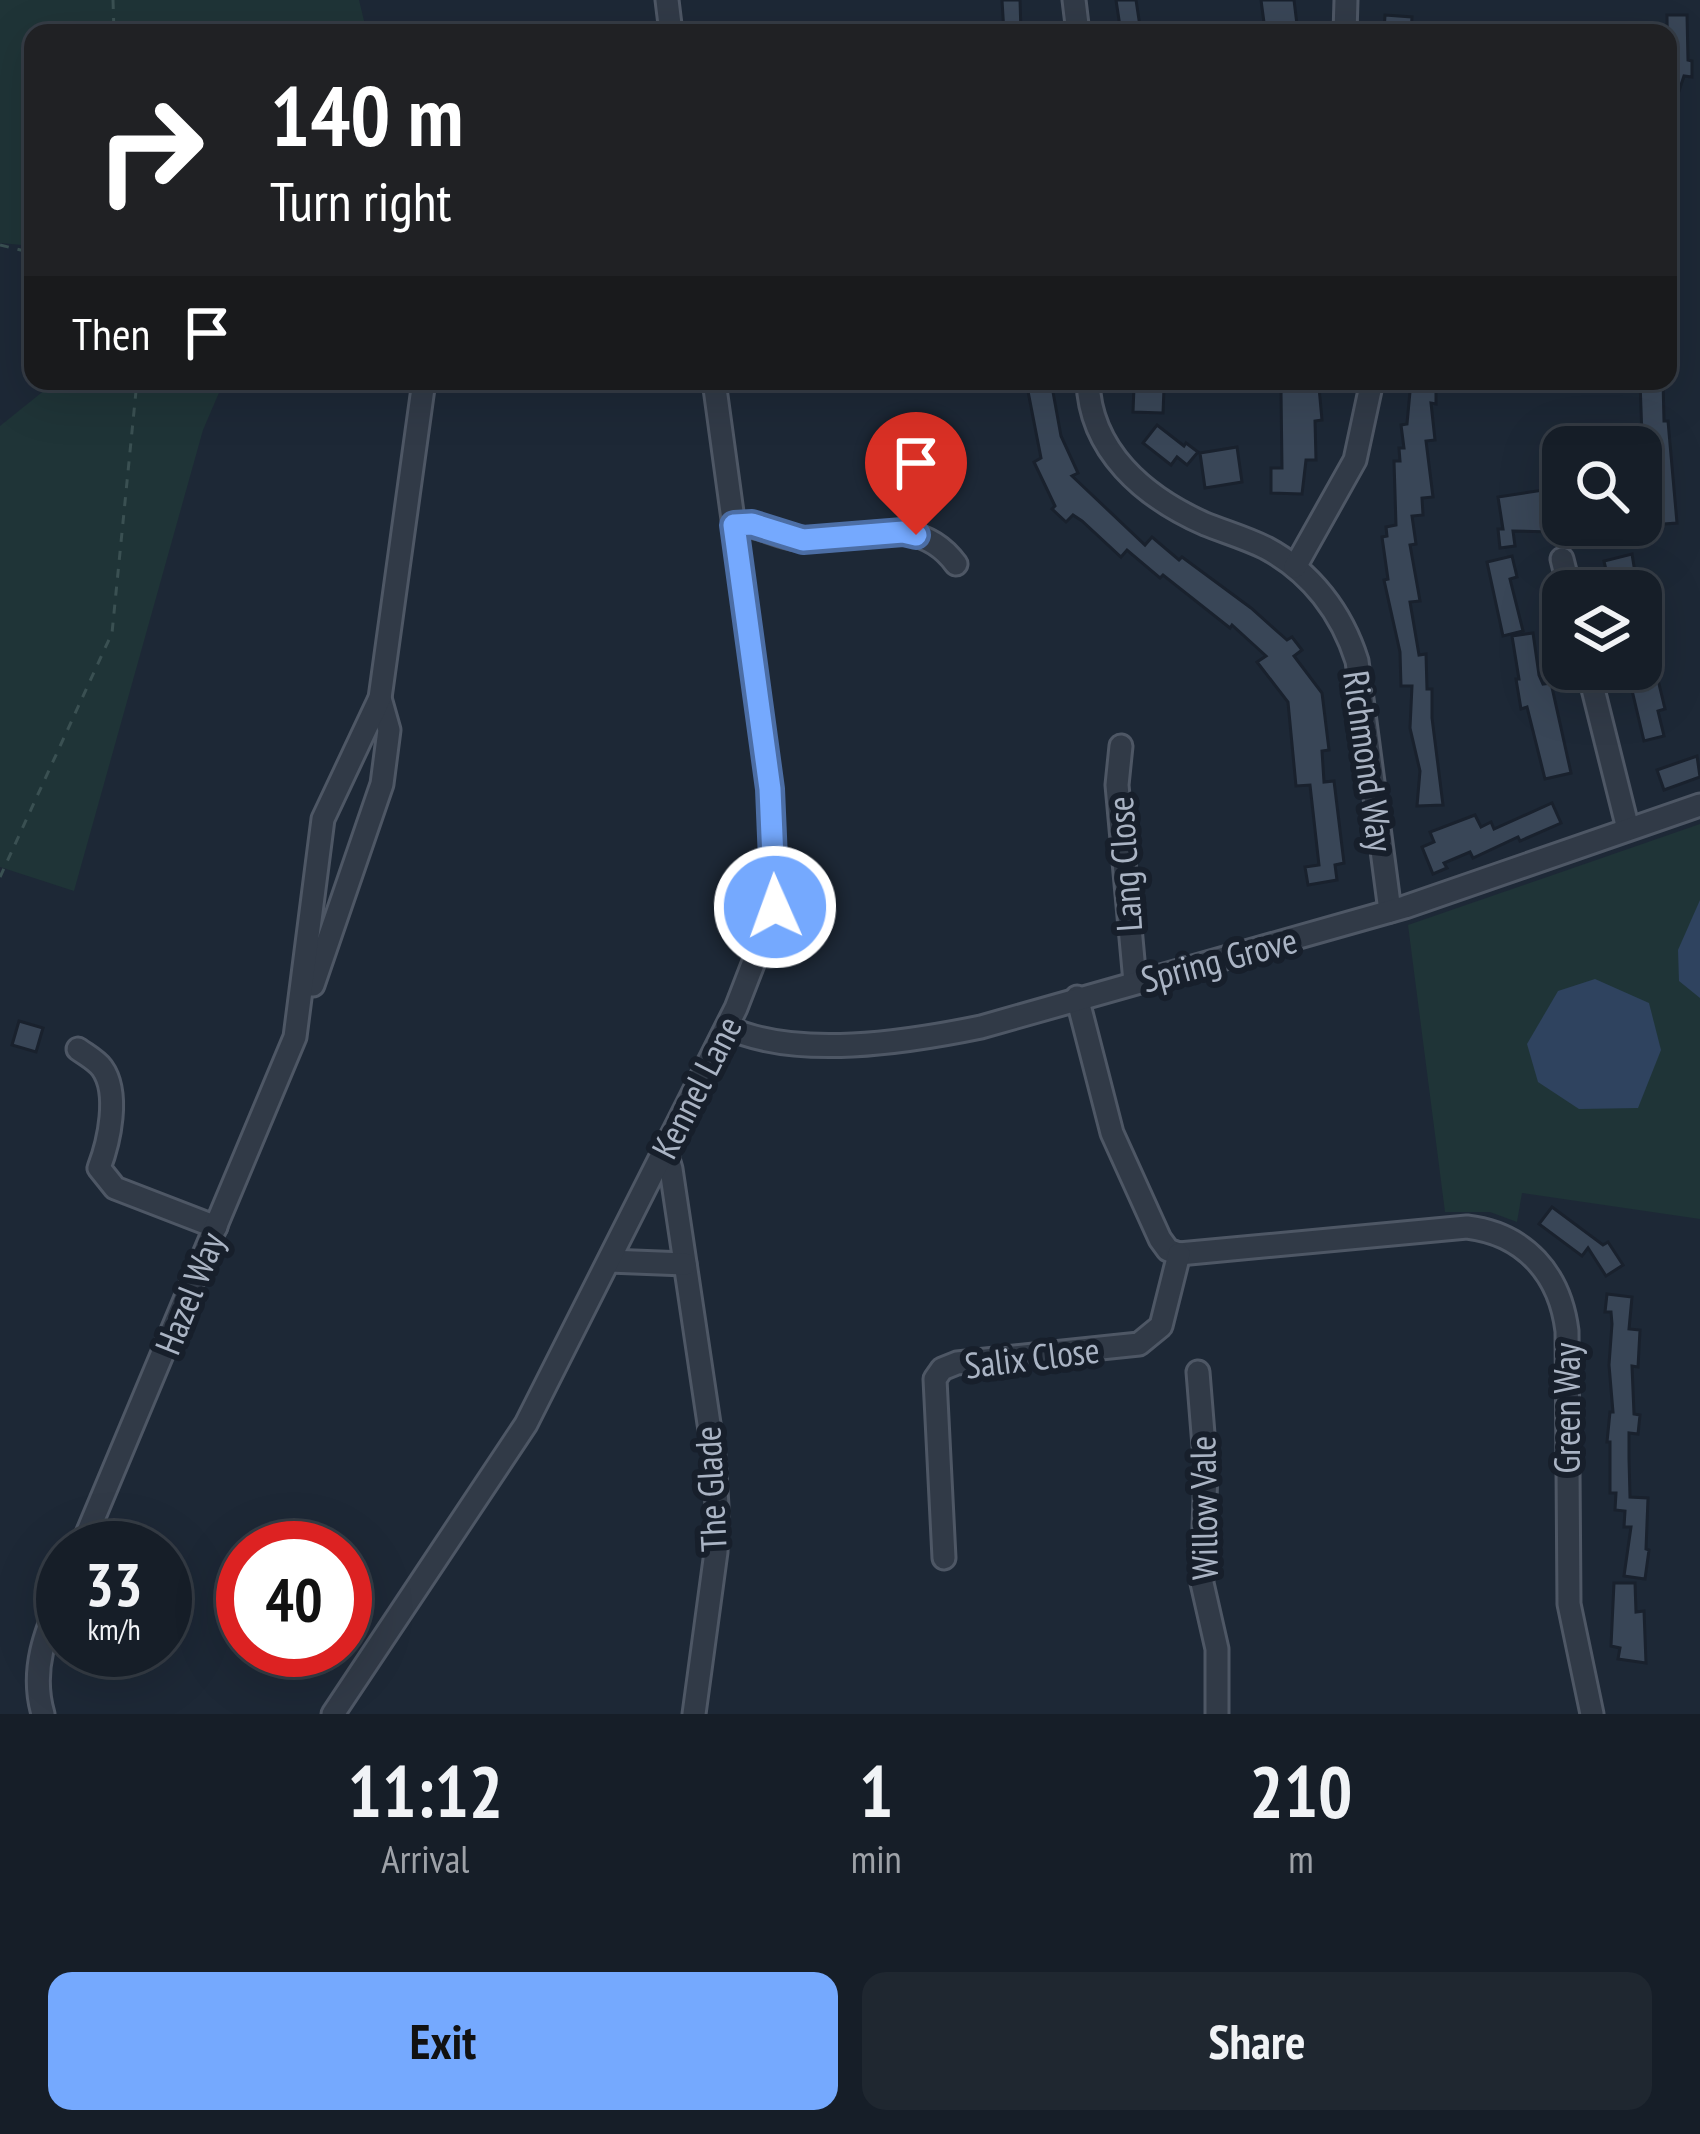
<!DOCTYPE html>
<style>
:root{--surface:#161e28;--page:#1f2730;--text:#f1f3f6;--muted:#9ea2a8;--line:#353c45;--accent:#75a9fe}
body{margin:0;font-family:"PT Sans Narrow",sans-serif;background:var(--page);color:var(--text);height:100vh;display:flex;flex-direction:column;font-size:45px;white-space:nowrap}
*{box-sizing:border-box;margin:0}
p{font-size:39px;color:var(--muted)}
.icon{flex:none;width:66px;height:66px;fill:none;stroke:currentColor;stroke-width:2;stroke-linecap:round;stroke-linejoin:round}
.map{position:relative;height:1714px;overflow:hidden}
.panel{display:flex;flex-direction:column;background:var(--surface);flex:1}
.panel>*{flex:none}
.hud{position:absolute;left:24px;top:24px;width:1653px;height:366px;border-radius:24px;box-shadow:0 12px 48px #0002,0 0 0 3px var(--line);background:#202124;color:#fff;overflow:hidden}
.tools{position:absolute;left:1542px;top:426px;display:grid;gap:24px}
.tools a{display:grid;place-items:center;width:120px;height:120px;border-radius:24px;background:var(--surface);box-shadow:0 12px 48px #0002,0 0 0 3px var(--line);font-size:60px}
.speed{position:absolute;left:36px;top:1521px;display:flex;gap:24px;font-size:60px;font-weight:700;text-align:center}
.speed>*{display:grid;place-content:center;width:156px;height:156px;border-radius:50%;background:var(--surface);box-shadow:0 12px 48px #0002,0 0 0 3px var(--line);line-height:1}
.speed small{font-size:30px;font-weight:400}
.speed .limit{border:18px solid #d22;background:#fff;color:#111}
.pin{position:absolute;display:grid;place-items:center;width:102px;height:102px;color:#fff;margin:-123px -51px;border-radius:50% 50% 50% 0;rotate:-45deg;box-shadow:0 0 12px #0007}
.pin .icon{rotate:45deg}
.me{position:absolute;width:132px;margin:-66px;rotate:358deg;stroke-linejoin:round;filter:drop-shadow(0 0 9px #0008)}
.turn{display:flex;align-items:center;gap:42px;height:252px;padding:0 48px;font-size:54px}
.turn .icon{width:156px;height:156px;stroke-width:2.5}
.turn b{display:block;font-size:84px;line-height:102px}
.then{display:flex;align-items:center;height:114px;padding:0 48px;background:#0003;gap:24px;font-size:45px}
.eta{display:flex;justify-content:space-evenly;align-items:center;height:204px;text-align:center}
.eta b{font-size:72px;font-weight:800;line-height:84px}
.primary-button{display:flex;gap:24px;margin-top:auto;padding:24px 48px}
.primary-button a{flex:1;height:138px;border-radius:24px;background:var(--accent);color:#111;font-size:48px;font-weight:800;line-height:138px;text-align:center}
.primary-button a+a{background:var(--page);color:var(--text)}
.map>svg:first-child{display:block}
</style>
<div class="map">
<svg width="1700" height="1714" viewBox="0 0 1700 1714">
<rect width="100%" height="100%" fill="#1d2836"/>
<!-- green -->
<g fill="#1f3437">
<path d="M0 0H359L367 33H33V246L0 243Z"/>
<path d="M56 381H224L203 430 74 891 0 867V426Z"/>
<path d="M1700 824V1219L1522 1193 1517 1222 1490 1212H1445L1408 925Z"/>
</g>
<!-- water -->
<g fill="#2f435f">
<path d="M1700 900V998L1679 981 1678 950Z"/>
<path d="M1595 979 1649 1003 1661 1050 1638 1108 1579 1109 1538 1082 1527 1044 1558 991Z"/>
</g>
<!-- building -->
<g fill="#394657" stroke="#19212d" stroke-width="3">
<path d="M1002 0H1020L1021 33H1004Z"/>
<path d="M1116 0H1136L1141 33H1121Z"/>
<path d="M1261 0H1294L1298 33 1265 30Z"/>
<path d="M1385 15 1412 17 1411 33H1384Z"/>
<path d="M1667 15H1687L1688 60 1692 61V77L1684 76 1671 115H1668Z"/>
<path d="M1026 381H1051L1061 436 1078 473 1072 476 1145 545 1152 537 1179 560 1182 557 1251 608 1287 640 1292 637 1302 650 1294 656 1322 693 1329 750 1322 751 1324 782 1334 781 1344 863 1335 865 1337 880 1308 885 1305 867 1319 865 1310 785 1296 786 1288 702 1257 662 1266 656 1232 625 1230 628 1163 575 1160 578 1127 550 1121 557 1082 521 1073 515 1066 522 1052 509 1055 506 1034 462 1041 458Z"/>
<path d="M1411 381H1436V404L1431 403 1435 440 1426 441 1433 497 1422 498 1423 515 1412 516 1416 544 1410 545 1420 601 1410 602 1419 655 1426 654 1427 689H1432V718L1443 805 1417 806 1420 771 1410 728 1412 686H1401L1400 652 1384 580 1388 579 1382 537 1387 536 1386 527 1396 525 1394 461H1400L1399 448H1404L1401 425 1407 424Z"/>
<path d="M1640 381H1663L1664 421H1668L1677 523 1650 525 1648 493H1644Z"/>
<path d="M1310 383 1319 387 1322 420 1315 421 1316 460H1306L1302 494 1271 493V468H1282L1281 392Z"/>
<path d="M1134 387 1164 388 1163 413 1133 412Z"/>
<path d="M1157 425 1184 446 1186 443 1198 452 1187 465 1177 457 1171 465 1143 443Z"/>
<path d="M1237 447 1242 482 1205 488 1200 453Z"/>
<path d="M1543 490 1563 491V510H1555L1554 532 1513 531 1515 546 1500 548 1498 529H1503L1498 497Z"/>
<path d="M1632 554 1638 591H1611L1604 561Z"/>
<path d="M1512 556 1517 577 1510 579 1523 631 1503 636 1487 562Z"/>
<path d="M1533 633 1539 675 1543 684 1551 683 1571 773 1545 779 1527 707 1521 709 1516 679H1519L1512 636Z"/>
<path d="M1647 634 1665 709 1658 711 1664 736 1644 741 1627 669H1641V635Z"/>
<path d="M1697 756 1700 777 1664 790 1657 770Z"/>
<path d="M1552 803 1561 823 1520 841 1518 837 1473 858 1470 852 1444 863 1447 868 1433 874 1422 847 1434 842 1430 832 1475 815 1481 827 1491 822 1494 829Z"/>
<path d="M19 1021 43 1028 36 1052 12 1045Z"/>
<path d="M1552 1207 1603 1245 1608 1242 1623 1265 1606 1276 1588 1248 1582 1256 1539 1224Z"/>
<path d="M1607 1294 1632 1297 1629 1329 1640 1330 1638 1367 1632 1366 1634 1414 1640 1415 1638 1434 1629 1433V1459L1630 1497 1648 1498 1646 1549 1649 1550 1645 1579 1624 1576 1631 1527H1624L1625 1511 1615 1510 1616 1493H1610V1442H1607L1610 1412H1613L1609 1365 1612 1324 1611 1312H1605Z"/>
<path d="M1614 1583H1635L1636 1612 1644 1611 1646 1663 1618 1659 1620 1648 1611 1646Z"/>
</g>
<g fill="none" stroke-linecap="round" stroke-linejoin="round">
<!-- minor casing -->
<g stroke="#4e5765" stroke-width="27">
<g id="minor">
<path d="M667 0 671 33"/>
<path d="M1074 0 1078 33"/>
<path d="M1345 33 1346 0"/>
<path d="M1088 381C1090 451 1144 497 1205 524 1225 532 1246 538 1266 548 1311 572 1342 613 1357 661L1390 911"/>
<path d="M734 525C759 523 775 537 798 539 855 545 915 508 956 564"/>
<path d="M1562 559 1570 591"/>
<path d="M1295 567 1355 460 1372 381"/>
<path d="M1588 669 1628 829"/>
<path d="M1121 746 1117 785 1135 982"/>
<path d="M313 985 382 784 389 730 380 698"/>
<path d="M1077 997 1112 1133 1160 1239 1168 1250 1179 1254"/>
<path d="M727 1027C796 1060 908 1042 981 1027L1405 907 1700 805"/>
<path d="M78 1049C86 1055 96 1060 102 1068 120 1093 109 1142 99 1168L115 1188 216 1227"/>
<path d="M665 1149 671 1169 714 1457 717 1506 716 1552 694 1714"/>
<path d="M1179 1254 1467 1227C1525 1234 1560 1274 1567 1331L1569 1604 1592 1714"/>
<path d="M609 1261 685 1264"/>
<path d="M1198 1372 1206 1471 1202 1583 1217 1649V1714"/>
<path d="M81 1548 295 1037 323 819 380 698 424 381"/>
<path d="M944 1558 935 1379 942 1369 957 1363 1139 1344 1161 1326 1179 1254"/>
<path d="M43 1714C30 1670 46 1631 63 1591"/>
<path d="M333 1714 526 1424 736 1008 775 907 770 789 714 381"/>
</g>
</g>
<!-- path -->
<g stroke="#3a5052" stroke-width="3" stroke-dasharray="9 9" stroke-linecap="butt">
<path d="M113 0 114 33"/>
<path d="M0 245 33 253"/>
<path d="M0 877 112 633 137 381"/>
</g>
<!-- minor -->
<use href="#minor" stroke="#313a47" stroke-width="21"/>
</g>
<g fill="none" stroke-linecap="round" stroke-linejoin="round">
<!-- route casing -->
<g stroke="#4c6ea5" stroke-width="30">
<path id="route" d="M775 907 770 789 734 525 752 524 803 540 903 532 916 535"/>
</g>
<!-- route -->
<use href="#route" stroke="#75a9fe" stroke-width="21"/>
</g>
<g text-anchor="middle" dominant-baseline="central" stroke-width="12" stroke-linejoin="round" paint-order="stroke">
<!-- street labels -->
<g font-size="36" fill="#aab4c4" stroke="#171f2b">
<text transform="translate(1369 761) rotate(82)">Richmond Way</text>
<text transform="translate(1124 864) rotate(-94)">Lang Close</text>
<text transform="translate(1219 959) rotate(-15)">Spring Grove</text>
<text transform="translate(696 1087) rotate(-63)">Kennel Lane</text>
<text transform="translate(189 1293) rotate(-68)">Hazel Way</text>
<text transform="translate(1032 1357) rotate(-7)">Salix Close</text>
<text transform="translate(1566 1408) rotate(-90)">Green Way</text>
<text transform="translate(710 1489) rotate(-93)">The Glade</text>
<text transform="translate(1203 1508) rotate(-91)">Willow Vale</text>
</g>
</g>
</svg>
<div class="tools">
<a><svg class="icon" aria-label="search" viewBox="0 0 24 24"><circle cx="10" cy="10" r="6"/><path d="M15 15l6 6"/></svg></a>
<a><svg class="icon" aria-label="layers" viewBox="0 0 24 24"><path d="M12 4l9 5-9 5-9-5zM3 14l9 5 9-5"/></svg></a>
</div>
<div class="speed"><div>33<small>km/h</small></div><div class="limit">40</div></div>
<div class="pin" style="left:916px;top:535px;background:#d93025"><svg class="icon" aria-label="arrive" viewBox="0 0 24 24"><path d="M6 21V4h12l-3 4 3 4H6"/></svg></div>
<svg class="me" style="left:775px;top:907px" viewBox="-20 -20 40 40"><circle r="17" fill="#75a9fe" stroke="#fff" stroke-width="3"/><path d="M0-11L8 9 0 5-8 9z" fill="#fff"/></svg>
<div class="hud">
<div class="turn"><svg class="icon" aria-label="right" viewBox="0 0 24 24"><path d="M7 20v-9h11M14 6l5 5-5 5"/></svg><div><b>140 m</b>Turn right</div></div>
<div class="then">Then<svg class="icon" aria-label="arrive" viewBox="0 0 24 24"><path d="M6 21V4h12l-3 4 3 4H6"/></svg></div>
</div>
</div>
<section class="panel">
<div class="eta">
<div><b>11:12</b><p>Arrival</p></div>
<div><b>1</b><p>min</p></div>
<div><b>210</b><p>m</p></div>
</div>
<div class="primary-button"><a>Exit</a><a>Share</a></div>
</section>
